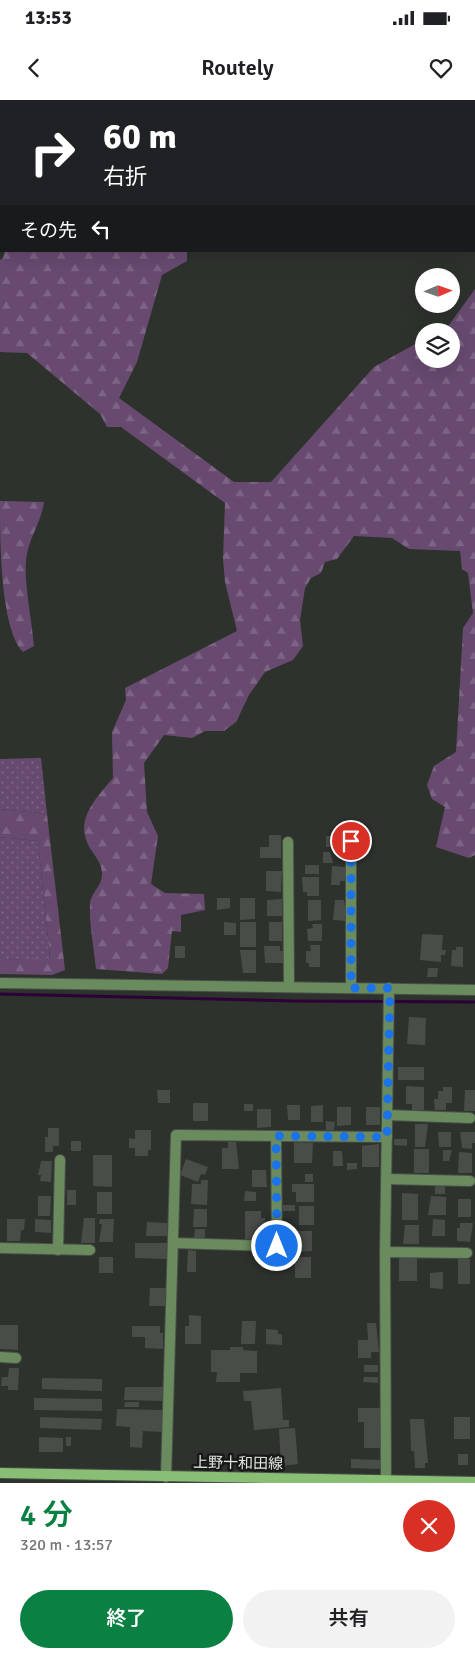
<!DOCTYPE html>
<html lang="ja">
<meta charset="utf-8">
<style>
:root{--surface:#fff;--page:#f2f2f2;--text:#202124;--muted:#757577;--accent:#0b8043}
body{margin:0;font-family:Signika,"Noto Sans JP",sans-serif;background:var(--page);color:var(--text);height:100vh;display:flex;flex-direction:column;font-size:19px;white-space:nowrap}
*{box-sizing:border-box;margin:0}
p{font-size:16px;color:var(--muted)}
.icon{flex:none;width:28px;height:28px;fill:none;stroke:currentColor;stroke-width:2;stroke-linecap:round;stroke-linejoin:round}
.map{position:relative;height:1383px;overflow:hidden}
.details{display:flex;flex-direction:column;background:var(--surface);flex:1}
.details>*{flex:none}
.hud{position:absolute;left:0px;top:0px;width:475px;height:152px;box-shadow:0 5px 20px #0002;background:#202124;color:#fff;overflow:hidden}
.needle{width:32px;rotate:88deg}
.buttons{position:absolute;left:415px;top:168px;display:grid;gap:10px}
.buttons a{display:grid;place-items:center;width:45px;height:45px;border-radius:50%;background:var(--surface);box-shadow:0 5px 20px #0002;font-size:25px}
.pin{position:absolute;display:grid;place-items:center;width:42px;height:42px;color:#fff;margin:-21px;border:2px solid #fff;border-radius:50%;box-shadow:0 1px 5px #0007}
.me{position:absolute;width:55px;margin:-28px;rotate:0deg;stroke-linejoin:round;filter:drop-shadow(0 0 4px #0008)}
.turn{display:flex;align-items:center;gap:18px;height:105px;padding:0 20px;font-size:22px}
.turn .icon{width:65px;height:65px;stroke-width:2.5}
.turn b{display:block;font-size:35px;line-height:42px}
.then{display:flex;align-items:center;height:48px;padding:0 20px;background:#0003;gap:10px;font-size:19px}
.round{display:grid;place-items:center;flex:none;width:52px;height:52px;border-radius:26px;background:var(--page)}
.head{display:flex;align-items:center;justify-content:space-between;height:85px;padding:0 20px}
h1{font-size:30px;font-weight:600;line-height:38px;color:var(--accent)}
.action{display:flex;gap:10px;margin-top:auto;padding:10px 20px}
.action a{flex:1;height:58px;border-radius:30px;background:var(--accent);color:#fff;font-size:20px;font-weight:600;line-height:58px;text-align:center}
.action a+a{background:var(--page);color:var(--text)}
.status{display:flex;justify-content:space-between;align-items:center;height:35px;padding:0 25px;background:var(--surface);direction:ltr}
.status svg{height:14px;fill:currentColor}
header{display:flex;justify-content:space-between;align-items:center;height:65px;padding:0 20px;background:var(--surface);font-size:22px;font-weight:600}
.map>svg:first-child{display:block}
</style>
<div class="status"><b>13:53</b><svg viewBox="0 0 49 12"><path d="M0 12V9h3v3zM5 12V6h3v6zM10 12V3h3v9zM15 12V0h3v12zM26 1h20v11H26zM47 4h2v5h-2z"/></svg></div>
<header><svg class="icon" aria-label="back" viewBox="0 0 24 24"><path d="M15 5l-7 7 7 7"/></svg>Routely<svg class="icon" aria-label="heart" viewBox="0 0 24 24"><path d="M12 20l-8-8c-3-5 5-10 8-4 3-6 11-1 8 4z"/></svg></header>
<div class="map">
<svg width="475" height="1383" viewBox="0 0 475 1383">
<defs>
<pattern id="grass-dots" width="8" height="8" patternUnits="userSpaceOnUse" patternTransform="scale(1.25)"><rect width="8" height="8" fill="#684a70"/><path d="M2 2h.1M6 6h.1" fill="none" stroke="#7d6484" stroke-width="1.8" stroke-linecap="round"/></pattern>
<pattern id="forest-firs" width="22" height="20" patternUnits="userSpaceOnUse" patternTransform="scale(1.25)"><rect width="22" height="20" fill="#684a70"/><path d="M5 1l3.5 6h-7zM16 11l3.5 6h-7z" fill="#7d6484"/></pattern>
</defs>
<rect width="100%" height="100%" fill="#2e322d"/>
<!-- grass -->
<g fill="url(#grass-dots)">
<path d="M41 658 47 714 0 709V659Z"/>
<path d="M0 737 38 741 50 859 0 860Z"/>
</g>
<!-- forest -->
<g fill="url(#forest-firs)">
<path d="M5 151H187V161L162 175 137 262 119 298 234 382H271L374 267 424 239V259H451V231H438L449 225 475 189V755L469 758 436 747 445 707 432 699 427 685 434 666 456 652 463 528 473 513 468 473 462 469 460 451 409 449 392 438 354 436 337 459 325 462 321 473 311 478 305 488 300 520 303 546 293 560 265 572 249 595 236 622 224 631H205L192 638 164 635 144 663 147 712 158 736 151 784 165 793 204 794 205 810 181 815V832L172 831 168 868 162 874 96 869C94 848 89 825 90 804 90 793 103 786 102 773 101 759 91 753 87 742 76 717 99 695 113 678L112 632 126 600 125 588 237 531 225 482 223 459 225 403 121 327H107L100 314 27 253 0 252V160L3 158Z"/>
<path d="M0 401 44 402C41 424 28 438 26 461 24 483 32 522 34 546L23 552C0 528 0 439 0 401Z"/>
<path d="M0 709 47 714 65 870 52 875 0 874V860L50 858 38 741 0 737Z"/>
</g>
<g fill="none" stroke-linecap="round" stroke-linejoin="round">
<!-- stream -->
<path stroke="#2e0039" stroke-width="3" d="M0 894 294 901 475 902"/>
</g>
<!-- building -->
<g fill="#494d48">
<path d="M269 735H281V758H260V747H269Z"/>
<path d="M326 736H346V754H335V747H326Z"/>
<path d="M323 752H330L333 763H323Z"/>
<rect x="305" y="765" width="14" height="9"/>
<path d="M332 766 345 767V781H340V785H331Z"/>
<path d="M266 771H282L281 792 266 791Z"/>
<path d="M302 777H319V796H307V792H303Z"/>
<path d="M217 798H230V808L217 810Z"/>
<path d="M240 798H255V819L240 820Z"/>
<path d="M282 799V816H267V800Z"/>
<path d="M308 800H321V820L308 821Z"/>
<path d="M335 800H344L347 821 333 820Z"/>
<path d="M224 822 236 823V835H224Z"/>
<rect x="240" y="822" width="16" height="25"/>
<rect x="269" y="822" width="13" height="19"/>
<path d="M312 824H322V841H308L307 829 313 828Z"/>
<path d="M422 834 443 835 442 850H446L445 855H441V862L420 860Z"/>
<path d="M310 845H320V867H309V863H306V851H311Z"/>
<rect x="175" y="846" width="10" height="12"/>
<path d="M264 846H280V851H283V863H265Z"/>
<path d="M456 847H463V867L451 866 452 850H456Z"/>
<path d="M240 850H256V873H243Z"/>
<path d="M428 868H438L437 877H427Z"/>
<path d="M409 917 426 918 425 945 407 944Z"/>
<rect x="398" y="967" width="26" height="13"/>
<path d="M406 986 424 987V1010H412V1004H406Z"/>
<path d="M443 987H452V1003H446V1010H435L434 999H438V991H443Z"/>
<path d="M157 990H170V1003H158Z"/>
<path d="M465 990H475V1011H464Z"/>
<rect x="193" y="1003" width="15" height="18"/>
<rect x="244" y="1004" width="9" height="7"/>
<path d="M287 1005H300V1020H288Z"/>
<path d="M323 1005V1022H311V1006Z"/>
<path d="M337 1007H351V1025L337 1026Z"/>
<rect x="366" y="1007" width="14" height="18"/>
<path d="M257 1009H271V1027L257 1028Z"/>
<path d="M326 1021 335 1022 334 1030H326Z"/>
<path d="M415 1024H428L425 1047H415Z"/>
<path d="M48 1028H59V1046H53V1052H45V1037H48Z"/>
<path d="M135 1030H151V1050H148V1056H135V1048H129V1038L135 1039Z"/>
<path d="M438 1032H451V1047H439Z"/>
<path d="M460 1032H475V1043H472V1049L462 1048Z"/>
<path d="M394 1039H407V1046L394 1045Z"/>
<rect x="71" y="1041" width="10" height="10"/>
<path d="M228 1042H236L239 1069H222V1048H228Z"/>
<path d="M294 1042 313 1043 312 1063H294Z"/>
<path d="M379 1044V1067H362V1046Z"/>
<rect x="414" y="1049" width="15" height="24"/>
<path d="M443 1050H452L449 1061H443Z"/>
<path d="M333 1051H342L343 1066H333Z"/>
<path d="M459 1052 472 1053V1073H458Z"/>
<path d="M93 1055H112V1087L93 1086Z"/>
<path d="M186 1059 208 1067 205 1075 201 1074 198 1082 180 1075Z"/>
<path d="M41 1061H52L51 1082 40 1081 41 1075H38Z"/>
<path d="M347 1063H357V1069L347 1070Z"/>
<path d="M252 1070H266L267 1087H252Z"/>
<rect x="305" y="1074" width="8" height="8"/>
<path d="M201 1080H208L207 1105 191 1104 192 1084H201Z"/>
<path d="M292 1084H314V1102H296V1092H292Z"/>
<rect x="435" y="1086" width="10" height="8"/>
<rect x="67" y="1090" width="9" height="15"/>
<path d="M245 1091 256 1092V1101H244Z"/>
<rect x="97" y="1092" width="15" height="22"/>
<path d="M402 1093 418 1094V1120H402Z"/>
<path d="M38 1096H51L50 1116H38Z"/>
<path d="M431 1096 446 1097V1115H428Z"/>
<rect x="458" y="1099" width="13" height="18"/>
<rect x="283" y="1105" width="12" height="6"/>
<rect x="299" y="1106" width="15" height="19"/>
<path d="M194 1109H207V1127H193Z"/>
<path d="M245 1111H261V1118H265V1139H245Z"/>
<path d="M84 1118H95V1143H81Z"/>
<path d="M7 1119H25L24 1130H21L20 1141H7Z"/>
<path d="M35 1119 51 1120V1133L35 1132Z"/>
<path d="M100 1119H114L113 1142H99L102 1124H99Z"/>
<path d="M433 1119 445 1120V1136H432Z"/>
<path d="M147 1122 167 1123V1136H146Z"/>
<path d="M460 1123H473L470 1142 457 1141V1128H460Z"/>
<path d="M405 1125H419V1144H403Z"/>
<path d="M195 1129H205V1139H194Z"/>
<path d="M297 1131H312V1151L299 1152Z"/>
<path d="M135 1143H168V1159L135 1158Z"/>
<path d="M188 1150 196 1151V1172H187Z"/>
<rect x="99" y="1157" width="14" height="16"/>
<rect x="295" y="1157" width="16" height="21"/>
<rect x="399" y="1157" width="18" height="24"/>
<rect x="458" y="1159" width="12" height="25"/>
<path d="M443 1172V1189L430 1188V1173Z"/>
<path d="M150 1188H166L165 1206H149Z"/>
<path d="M189 1215 201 1216V1244H185V1226H189Z"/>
<path d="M242 1221H256L255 1244H241Z"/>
<path d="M367 1223H376L379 1252H371V1258H358V1240H368Z"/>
<path d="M0 1225H18V1250L0 1249Z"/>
<path d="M132 1226H160V1233H163V1249L145 1248V1237H132Z"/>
<path d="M266 1229 278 1230V1234H282V1245L266 1244Z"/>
<path d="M230 1247H243V1250L257 1251V1273H240V1282H216L217 1272H211V1250H230Z"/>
<rect x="364" y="1265" width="14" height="7"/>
<path d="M9 1268H19L18 1290H8V1286H1L2 1277H8Z"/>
<path d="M364 1277H378V1283L363 1282Z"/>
<path d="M42 1278 102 1279V1291L42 1289Z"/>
<path d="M125 1287H163V1301L124 1300Z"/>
<path d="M281 1288 283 1320H289V1327L254 1330 251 1301H244L243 1291Z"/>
<path d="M34 1298 102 1299V1311L34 1310Z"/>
<path d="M125 1302H139V1307H124Z"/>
<path d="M358 1308H380V1348H364V1322H358Z"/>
<path d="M117 1309 162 1310V1332L143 1331 142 1348 130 1347V1327L116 1326Z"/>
<path d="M40 1317 102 1319 101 1330 40 1328Z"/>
<rect x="454" y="1317" width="16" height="22"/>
<path d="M410 1319H424L428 1363H425V1368H415L414 1351H411Z"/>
<path d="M295 1328 298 1364 281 1366 279 1329Z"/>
<path d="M39 1337 63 1338V1352H39Z"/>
<rect x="66" y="1337" width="5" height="9"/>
<rect x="458" y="1354" width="10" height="11"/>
<path d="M351 1359 381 1360V1369L351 1368Z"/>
</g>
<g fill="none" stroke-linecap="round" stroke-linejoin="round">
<!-- minor casing -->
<g stroke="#4b4f4a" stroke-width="12">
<g id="minor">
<path d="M288 742 289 887"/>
<path d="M0 883 475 890"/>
<path d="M351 888V741"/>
<path d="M387 1015 470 1018"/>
<path d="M386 1079 470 1081"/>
<path d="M173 1143 277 1146 276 1036"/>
<path d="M0 1148 90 1150"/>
<path d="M58 1150 60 1060"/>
<path d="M385 1152 467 1153"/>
<path d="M0 1257 16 1258"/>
<path d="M166 1377 176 1035 387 1037"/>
<path d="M386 1381 385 1152 389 888"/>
</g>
</g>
<!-- secondary casing -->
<g stroke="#4b4f4a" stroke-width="12">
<path id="secondary" d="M0 1373 475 1382"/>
</g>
<!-- minor -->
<use href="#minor" stroke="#6a8b5e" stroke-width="10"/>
<!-- secondary -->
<use href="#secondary" stroke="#89bf75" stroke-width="10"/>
</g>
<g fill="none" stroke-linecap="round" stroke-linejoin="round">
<!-- route -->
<path stroke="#1a73e8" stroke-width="9" stroke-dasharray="0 16.2" d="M277 1146 276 1036 387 1037 390 888H351V741"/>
</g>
<g text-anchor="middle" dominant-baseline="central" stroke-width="5" stroke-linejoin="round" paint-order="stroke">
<!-- street labels -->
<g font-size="15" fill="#e2e5e1" stroke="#171917">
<text transform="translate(238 1363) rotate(1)">上野十和田線</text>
</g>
</g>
</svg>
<div class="buttons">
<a><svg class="needle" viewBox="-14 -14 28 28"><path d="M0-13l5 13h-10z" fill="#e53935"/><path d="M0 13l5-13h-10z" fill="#757577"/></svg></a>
<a><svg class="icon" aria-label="layers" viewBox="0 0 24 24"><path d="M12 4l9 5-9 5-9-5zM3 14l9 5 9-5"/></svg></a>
</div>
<div class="pin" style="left:351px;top:741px;background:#d93025"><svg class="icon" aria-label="arrive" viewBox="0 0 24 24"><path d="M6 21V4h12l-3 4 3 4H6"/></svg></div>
<svg class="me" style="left:277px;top:1146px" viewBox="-20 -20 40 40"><circle r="17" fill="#1a73e8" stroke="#fff" stroke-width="3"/><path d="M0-11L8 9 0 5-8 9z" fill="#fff"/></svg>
<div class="hud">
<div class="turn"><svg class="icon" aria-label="right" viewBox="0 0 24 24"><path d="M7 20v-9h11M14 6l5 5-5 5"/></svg><div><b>60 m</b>右折</div></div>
<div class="then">その先<svg class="icon" aria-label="left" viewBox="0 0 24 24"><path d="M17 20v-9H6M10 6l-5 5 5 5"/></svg></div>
</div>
</div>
<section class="details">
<div class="head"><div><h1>4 分</h1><p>320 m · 13:57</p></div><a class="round" style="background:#d93025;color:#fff"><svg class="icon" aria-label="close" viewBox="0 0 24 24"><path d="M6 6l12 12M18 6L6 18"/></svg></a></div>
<div class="action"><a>終了</a><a>共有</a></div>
</section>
